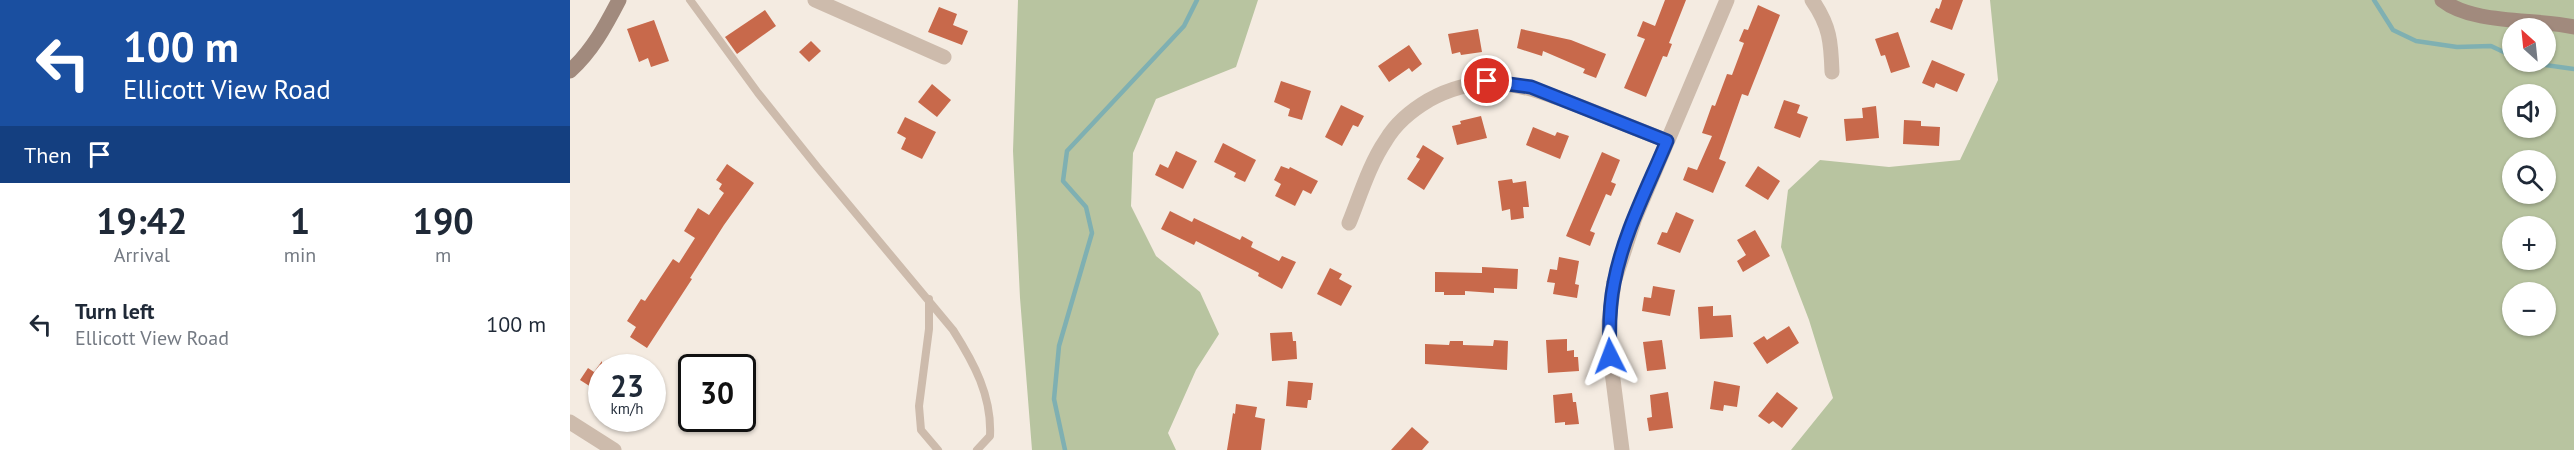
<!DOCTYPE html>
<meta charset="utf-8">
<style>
:root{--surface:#fff;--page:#f2f2f3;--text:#1f2937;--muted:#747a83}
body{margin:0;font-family:"PT Sans",sans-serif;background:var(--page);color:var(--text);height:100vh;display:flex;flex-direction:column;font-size:22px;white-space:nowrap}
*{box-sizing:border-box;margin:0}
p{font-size:20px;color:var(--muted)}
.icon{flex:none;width:33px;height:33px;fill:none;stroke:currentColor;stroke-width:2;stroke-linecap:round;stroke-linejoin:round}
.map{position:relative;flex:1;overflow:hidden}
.side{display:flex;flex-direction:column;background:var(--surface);width:570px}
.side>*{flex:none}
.hud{background:#1a4fa0;color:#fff;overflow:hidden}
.needle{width:39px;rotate:333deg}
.fabs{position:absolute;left:1932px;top:18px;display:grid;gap:12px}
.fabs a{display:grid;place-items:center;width:54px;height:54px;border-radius:50%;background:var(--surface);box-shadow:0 2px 4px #0004;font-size:30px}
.speed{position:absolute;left:18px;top:354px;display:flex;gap:12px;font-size:30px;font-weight:700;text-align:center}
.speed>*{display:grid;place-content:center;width:78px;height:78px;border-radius:50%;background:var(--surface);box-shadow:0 2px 4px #0004;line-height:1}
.speed small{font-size:15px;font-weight:400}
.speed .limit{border:3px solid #111;border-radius:9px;background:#fff;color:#111}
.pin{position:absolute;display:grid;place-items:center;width:51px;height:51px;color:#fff;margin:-26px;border:3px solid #fff;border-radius:50%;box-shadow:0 2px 6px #0007}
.me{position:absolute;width:66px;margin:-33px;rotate:357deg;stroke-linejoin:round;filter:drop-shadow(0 0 4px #0008)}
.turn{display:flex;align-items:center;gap:21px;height:126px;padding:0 24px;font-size:27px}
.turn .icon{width:78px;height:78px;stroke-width:2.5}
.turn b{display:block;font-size:42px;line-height:51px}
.then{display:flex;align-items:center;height:57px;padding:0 24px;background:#0003;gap:12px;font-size:22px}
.eta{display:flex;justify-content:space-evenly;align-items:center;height:102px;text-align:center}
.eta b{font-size:36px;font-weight:800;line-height:42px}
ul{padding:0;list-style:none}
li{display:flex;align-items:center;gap:18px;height:78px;padding:0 24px}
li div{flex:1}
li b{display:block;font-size:22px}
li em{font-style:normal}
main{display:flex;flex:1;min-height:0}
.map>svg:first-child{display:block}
</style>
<main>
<section class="side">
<div class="hud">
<div class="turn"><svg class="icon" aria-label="left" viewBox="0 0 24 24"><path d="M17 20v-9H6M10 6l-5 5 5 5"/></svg><div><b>100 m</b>Ellicott View Road</div></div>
<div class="then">Then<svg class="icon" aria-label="arrive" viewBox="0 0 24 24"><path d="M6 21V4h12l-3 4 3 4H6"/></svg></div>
</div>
<div class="eta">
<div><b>19:42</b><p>Arrival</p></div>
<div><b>1</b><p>min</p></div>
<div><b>190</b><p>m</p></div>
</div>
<ul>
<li><svg class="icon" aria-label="left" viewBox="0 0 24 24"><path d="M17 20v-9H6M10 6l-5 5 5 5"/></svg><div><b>Turn left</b><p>Ellicott View Road</p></div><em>100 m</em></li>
</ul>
</section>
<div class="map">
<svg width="2004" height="450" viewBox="0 0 2004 450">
<rect width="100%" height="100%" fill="#f4ebe1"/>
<!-- green -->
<g fill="#b8c4a0" fill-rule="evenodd">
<path d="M448 0H688L666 67 586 99 563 153 561 206 586 256 630 292 649 334 626 370 598 433 606 450H462L450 298 443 151Z"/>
<path d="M1420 0H2004V450H1221L1263 398 1239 320 1211 247 1218 190 1250 160 1319 167 1390 160 1428 80ZM1942 28H1976V62H1942ZM1942 94H1976V128H1942ZM1942 160H1976V194H1942ZM1942 226H1976V260H1942ZM1942 292H1976V326H1942Z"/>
</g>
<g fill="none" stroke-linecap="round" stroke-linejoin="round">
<!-- stream -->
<g stroke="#7fb0b2" stroke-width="4.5">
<path d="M1804 0 1823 30 1846 41 1887 47 1921 46 1942 56"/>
<path d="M1954 62 2004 69"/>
<path d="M495 450 484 399 489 346 522 233 516 207 493 181 497 151 614 26 627 0"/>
</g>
</g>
<!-- building -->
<g fill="#c8694b">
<path d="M1095 0H1116L1099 43 1102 44 1097 57 1093 56 1076 97 1054 88 1075 39 1067 36 1073 21 1085 26Z"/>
<path d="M1372 0H1393L1382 30 1360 22 1366 8 1369 9Z"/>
<path d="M1188 5 1210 15 1178 96 1172 94 1149 159 1156 162 1143 193 1113 180 1118 167 1127 170 1142 136 1132 133 1142 105 1145 106 1157 74 1162 75 1174 43 1169 41 1174 29 1178 30Z"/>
<path d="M369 7 387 14 383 25 398 31 392 45 358 32Z"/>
<path d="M195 10 206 26 167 54 155 37Z"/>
<path d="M84 20 99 61 81 67 78 58 69 62 57 29Z"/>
<path d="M908 29 912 52 891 55 890 52 882 54 878 34Z"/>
<path d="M951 29 1001 40 1036 54 1026 78 1013 73 1015 69 973 51 972 56 947 48Z"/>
<path d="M1328 32 1340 67 1321 73 1315 55 1311 56 1305 39Z"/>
<path d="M241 41 251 51 239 62 229 52Z"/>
<path d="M839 45 852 64 842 72 839 68 819 82 808 66Z"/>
<path d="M1362 60 1395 74 1387 92 1366 83 1364 88 1352 83Z"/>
<path d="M711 81 741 91 732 120 718 116 720 109 704 102Z"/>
<path d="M362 84 381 100 367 117 348 102Z"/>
<path d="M1214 100 1230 105 1227 113 1238 117 1230 138 1204 128Z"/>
<path d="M771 105 794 116 788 127 783 125 772 146 755 137Z"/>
<path d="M1306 106 1309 138 1276 141 1274 119 1293 118 1292 108Z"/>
<path d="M911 116 917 138 887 145 882 126 891 124 890 121Z"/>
<path d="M335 117 366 132 352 159 331 149 336 138 327 133Z"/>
<path d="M1334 120 1351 121V126L1370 127 1369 146 1333 144Z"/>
<path d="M963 127 985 136 987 132 999 136 990 159 956 145Z"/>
<path d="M653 143 686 160 675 182 664 177 666 173 644 162Z"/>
<path d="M853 145 874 158 854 190 837 179 850 159 846 157Z"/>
<path d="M606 151 627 161 613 189 585 175 590 164 598 168Z"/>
<path d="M1032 152 1050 160 1041 182 1046 184 1041 196 1036 194 1020 231 1025 233 1020 246 996 236Z"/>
<path d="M157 164 184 183 154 225 120 278 122 279 77 348 60 337 66 327 57 321 71 299 75 301 103 259 109 263 125 238 114 231 128 208 139 215 154 193 149 189 152 184 146 180Z"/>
<path d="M711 166 719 169 720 167 748 181 741 194 733 190 725 206 705 196 711 184 704 180Z"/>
<path d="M1188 166 1210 181 1198 200 1175 186Z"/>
<path d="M942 179 943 183 956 181 959 207H953L954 218 941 220 940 209 932 211 928 181Z"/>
<path d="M600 211 622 222 624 218 670 240 672 236 683 242 681 247 709 261 712 256 726 262 712 289 688 276 689 273 626 241 624 245 591 229Z"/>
<path d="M1106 212 1124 220 1110 253 1087 244 1092 232 1097 233Z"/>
<path d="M1185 230 1200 256 1173 272 1167 261 1176 255 1167 240Z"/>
<path d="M989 257 1009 261 1005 284 1009 285 1007 298 983 294 985 283 977 282 980 269 987 270Z"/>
<path d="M912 267 948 269 947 289 924 288V293L895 291V295H874V292H865V272L912 273Z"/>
<path d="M760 268 772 274 769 279 782 286 771 306 747 294Z"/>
<path d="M1083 286 1105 290 1100 316 1072 311 1074 297 1081 298Z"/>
<path d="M1143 306V316L1161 315 1163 337 1130 339 1128 307Z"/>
<path d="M1219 326 1229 343 1197 364 1183 343 1194 336 1197 340Z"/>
<path d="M722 332 723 341H726L727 359 702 361 700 333Z"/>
<path d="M997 339V351L1004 350V357H1008L1009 371 978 373 976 340Z"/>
<path d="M924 340 938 341 937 370 855 364V344L879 345 880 341H893V345L923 346Z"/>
<path d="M1092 340 1096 369 1077 371 1073 342Z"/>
<path d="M32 361V394L10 380 18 368 24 372Z"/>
<path d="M718 381 743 383 741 400H738L737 408 716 406Z"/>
<path d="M1144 381 1170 386 1167 407 1154 405 1153 411 1140 409Z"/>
<path d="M1098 392 1103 428 1079 431 1077 418 1082 417 1080 395Z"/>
<path d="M1207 392 1228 408 1212 428 1203 421 1199 424 1188 416Z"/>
<path d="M1002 393 1003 402H1006L1009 424 995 425V422L985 423 983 395Z"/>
<path d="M666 404 687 407 685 417 695 419 691 450H657L663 413 665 414Z"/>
<path d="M842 427 859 442 852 450H821Z"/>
</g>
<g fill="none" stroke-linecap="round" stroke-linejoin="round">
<!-- lane -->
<g stroke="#cdbbac" stroke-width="8">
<path d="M120 0 188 93 248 168 383 330C404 363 422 396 420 436L407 450"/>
<path d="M359 299V329L349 406 351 430 368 450"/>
</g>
<!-- street -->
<g stroke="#cdbbac" stroke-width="15">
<path d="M245 0 374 57"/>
<path d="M1242 0C1260 26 1261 42 1262 72"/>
<path d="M779 223C790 196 799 165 816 140 826 123 842 110 859 100 916 69 956 86 1012 107 1040 118 1069 130 1097 141"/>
<path d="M0 422 44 450"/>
<path d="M1052 450 1040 356 1039 322 1044 282 1065 218 1157 0"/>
</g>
<!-- secondary -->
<g stroke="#a18a7d" stroke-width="15">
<path d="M1872 0C1904 25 1965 18 2004 27"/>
<path d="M0 71C22 51 35 27 49 0"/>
</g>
</g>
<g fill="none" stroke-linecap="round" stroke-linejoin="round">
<!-- route casing -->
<g stroke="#184099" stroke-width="15">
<path id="route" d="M917 81 961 87 1097 141C1078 187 1053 234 1044 283 1039 307 1039 331 1040 356"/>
</g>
<!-- route -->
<use href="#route" stroke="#2563eb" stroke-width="10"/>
</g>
</svg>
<div class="fabs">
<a><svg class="needle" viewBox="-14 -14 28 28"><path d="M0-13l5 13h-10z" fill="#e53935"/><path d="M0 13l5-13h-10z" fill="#747a83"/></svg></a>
<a><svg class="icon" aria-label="sound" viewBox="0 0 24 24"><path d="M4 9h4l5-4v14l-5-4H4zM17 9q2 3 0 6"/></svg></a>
<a><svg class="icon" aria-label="search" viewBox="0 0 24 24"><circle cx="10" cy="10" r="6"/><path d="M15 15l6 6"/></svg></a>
<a>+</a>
<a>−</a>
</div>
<div class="speed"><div>23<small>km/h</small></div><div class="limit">30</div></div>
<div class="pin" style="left:917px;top:81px;background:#d93025"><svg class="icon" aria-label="arrive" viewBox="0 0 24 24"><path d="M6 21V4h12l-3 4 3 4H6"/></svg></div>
<svg class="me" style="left:1040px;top:356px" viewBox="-20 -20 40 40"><path d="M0-17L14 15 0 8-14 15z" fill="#2563eb" stroke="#fff" stroke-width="4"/></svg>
</div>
</main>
